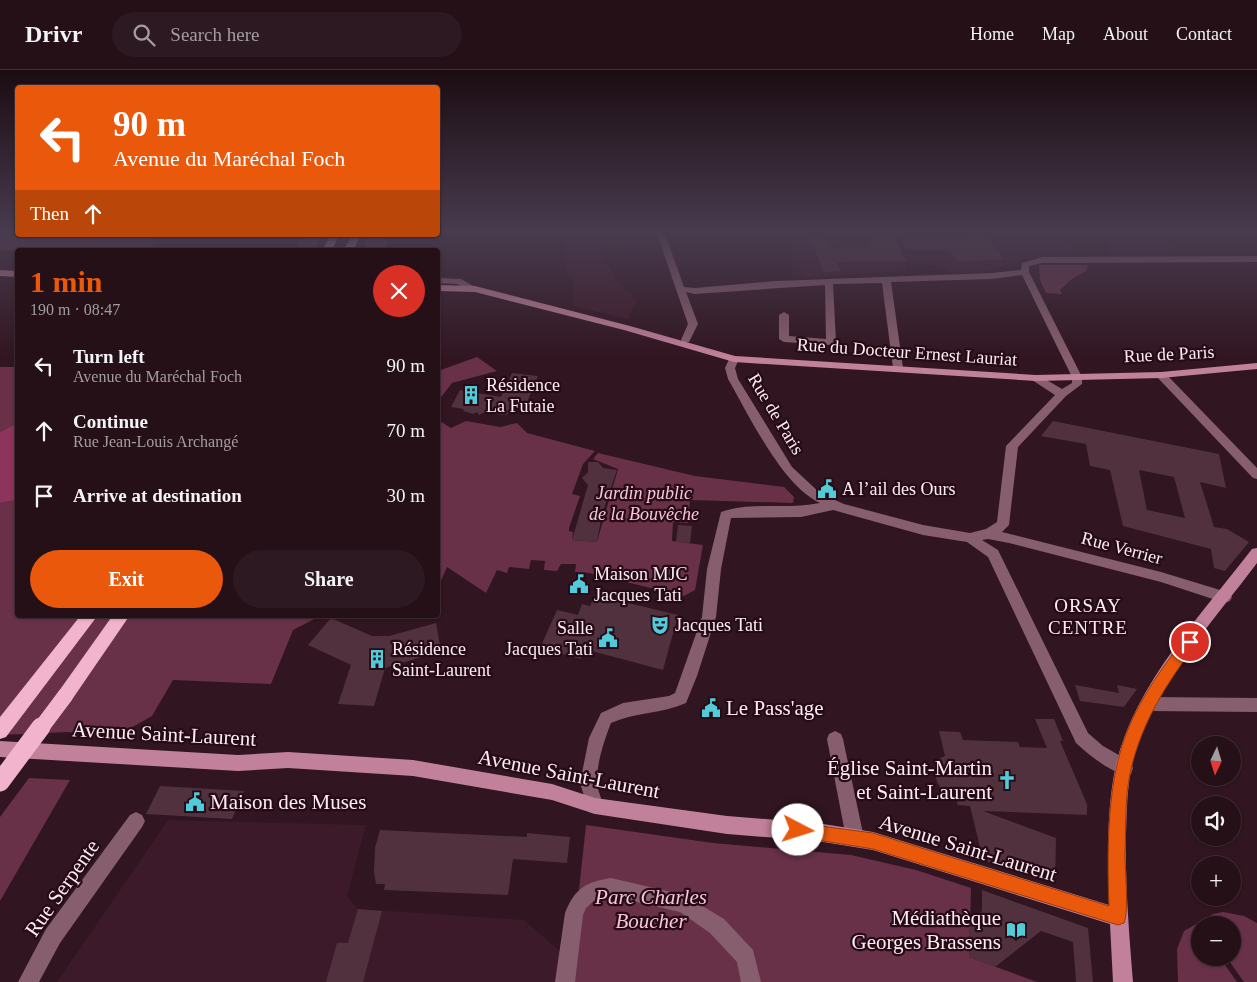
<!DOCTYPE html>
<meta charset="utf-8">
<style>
:root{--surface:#251018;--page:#2d1921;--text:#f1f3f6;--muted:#a39da2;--line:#423037;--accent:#ea580c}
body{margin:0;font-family:Georgia,serif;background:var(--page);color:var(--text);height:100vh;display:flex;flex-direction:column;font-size:19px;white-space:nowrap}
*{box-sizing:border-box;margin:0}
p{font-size:16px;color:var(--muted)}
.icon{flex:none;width:28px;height:28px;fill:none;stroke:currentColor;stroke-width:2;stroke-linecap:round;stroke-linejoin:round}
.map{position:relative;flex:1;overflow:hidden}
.sheet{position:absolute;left:15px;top:178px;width:425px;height:370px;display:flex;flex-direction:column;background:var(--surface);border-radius:5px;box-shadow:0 1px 4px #0004,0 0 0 1px var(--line)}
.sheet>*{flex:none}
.banner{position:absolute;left:15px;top:15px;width:425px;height:152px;border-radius:5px;box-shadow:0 1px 4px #0004,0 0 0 1px var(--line);background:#ea580c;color:#fff;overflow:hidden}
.needle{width:32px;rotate:184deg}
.fabs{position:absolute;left:1191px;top:666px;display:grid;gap:10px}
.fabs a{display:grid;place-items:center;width:50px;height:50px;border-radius:50%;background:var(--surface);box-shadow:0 1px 4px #0004,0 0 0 1px var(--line);font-size:25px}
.pin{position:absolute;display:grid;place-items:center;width:42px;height:42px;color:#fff;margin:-21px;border:2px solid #fff;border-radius:50%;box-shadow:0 1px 5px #0007}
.me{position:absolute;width:55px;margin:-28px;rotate:95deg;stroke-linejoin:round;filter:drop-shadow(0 0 4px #0008)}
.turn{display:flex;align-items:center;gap:18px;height:105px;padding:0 15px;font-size:22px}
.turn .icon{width:65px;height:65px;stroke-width:2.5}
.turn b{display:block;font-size:35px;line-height:42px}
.then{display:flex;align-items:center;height:48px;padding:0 15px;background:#0003;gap:10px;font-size:19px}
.round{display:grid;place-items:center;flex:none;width:52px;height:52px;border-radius:26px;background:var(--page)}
.headline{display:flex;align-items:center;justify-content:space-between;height:85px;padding:0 15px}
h1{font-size:30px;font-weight:700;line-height:38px;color:var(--accent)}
.primary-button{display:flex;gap:10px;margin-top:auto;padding:10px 15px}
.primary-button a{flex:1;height:58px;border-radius:30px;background:var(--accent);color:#fff;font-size:20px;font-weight:700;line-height:58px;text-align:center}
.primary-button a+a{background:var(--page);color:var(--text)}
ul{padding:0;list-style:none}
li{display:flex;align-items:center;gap:15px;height:65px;padding:0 15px}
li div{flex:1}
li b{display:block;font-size:19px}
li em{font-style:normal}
header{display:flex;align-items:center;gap:30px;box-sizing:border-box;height:70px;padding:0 25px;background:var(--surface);border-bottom:1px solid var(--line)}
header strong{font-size:24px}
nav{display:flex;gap:28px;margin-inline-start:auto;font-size:18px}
.search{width:350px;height:45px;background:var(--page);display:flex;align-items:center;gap:12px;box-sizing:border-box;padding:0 18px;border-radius:28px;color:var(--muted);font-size:19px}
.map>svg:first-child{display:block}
</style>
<header>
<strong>Drivr</strong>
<div class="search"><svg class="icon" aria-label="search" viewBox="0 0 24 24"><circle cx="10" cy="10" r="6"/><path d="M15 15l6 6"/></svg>Search here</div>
<nav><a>Home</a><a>Map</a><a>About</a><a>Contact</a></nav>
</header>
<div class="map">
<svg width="1257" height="912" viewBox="0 0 1257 912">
<rect width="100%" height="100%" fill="#311520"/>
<!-- built -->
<g fill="#3d1a29">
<path d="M561 161 655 162 661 179 602 183 616 211 637 230 628 249 573 236 574 214 567 204 565 174Z"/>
<path d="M794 161H1068L1073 186 1023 188 993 200 977 203 946 202V199L937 196 904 192 908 201 807 207 798 205V207L792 208Z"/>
<path d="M1104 161H1162L1175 186H1111Z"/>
<path d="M168 750 366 755 347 826 358 839 524 850 561 882 556 912H57Z"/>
</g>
<!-- green -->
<g fill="#683148">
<path d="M0 161H17L18 165H156L150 180 17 181 0 180Z"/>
<path d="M303 165H322L314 180H296Z"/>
<path d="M370 165H391L383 180H362Z"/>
<path d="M1039 195H1088L1086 201 1073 208 1060 220 1062 224 1046 223 1040 210Z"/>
<path d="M477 287 497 301 452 313 438 331V301Z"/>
<path d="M0 297H18L17 353 0 362Z"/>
<path d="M438 350 451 358 466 351 500 357 517 353 527 363 595 381 583 394 572 424 580 426 569 458V461L573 462 572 470 597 472 618 399 593 389 598 383 695 406 784 417 794 427 793 433 690 430 688 453 673 452 672 471 703 475 695 520 684 526 589 503 575 502 576 494H561L557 501 544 500 545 491 531 490 529 499 509 497 507 503 497 500 486 523 447 497 438 518Z"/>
<path d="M17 430 18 545H322L293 560 271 614 173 610 152 646 113 668 68 662 0 665V433Z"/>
<path d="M29 708 70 710 0 831V747Z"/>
<path d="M586 755 713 773 851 785 916 800 971 818 969 887 1037 912H569Z"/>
<path d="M1223 842 1244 846 1257 853V912H1244L1227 888H1232V855H1204L1202 852 1213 844Z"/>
<path d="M1198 853 1200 857V888H1220L1237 912H1178L1177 879 1184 861Z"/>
</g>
<!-- water -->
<path fill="#8c345c" d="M17 353V430L0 433V362Z"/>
<!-- building -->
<g fill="#51313e" fill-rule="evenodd">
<path d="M864 161H891L906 191 837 192 841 201 824 202 810 168H826L831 178 872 177Z"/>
<path d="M986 166 1004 190 957 191 949 180 904 179V168Z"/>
<path d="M512 303 538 306 525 337 506 345 482 343 479 345 477 342 473 344 463 341 464 339 451 337 460 320 501 327Z"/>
<path d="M1053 351 1219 384 1226 418 1200 412 1214 457 1227 459 1249 472 1225 501 1214 498 1211 479 1123 456 1110 400 1090 396 1086 374 1041 366ZM1139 400 1174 407 1185 448 1147 440Z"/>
<path d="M588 392H598L603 398 617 400 602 444 597 472 572 470 588 415 582 408 588 402Z"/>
<path d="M678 455 692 456 690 473 676 472Z"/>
<path d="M595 525 678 545 663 600 584 579 581 589 540 578 557 540 578 545 582 534 590 536Z"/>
<path d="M331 548 372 566H389L436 553 441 581 385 598 374 636 338 634 351 595 308 575Z"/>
<path d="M1075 615 1119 623 1117 615 1137 619 1124 637 1080 631Z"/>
<path d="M1035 649H1054L1063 671H1060L1087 734V745L983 741 1056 768 1055 813 983 790 970 736 958 735 955 728 945 724 937 712 934 698 938 689 945 686 939 661 960 662 963 670 1018 672 1020 677 1047 678Z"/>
<path d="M160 716 244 721 232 749 146 744Z"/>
<path d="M380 760 527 767V763L570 767 567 793 513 789 508 825 384 820 385 814H376L374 802 375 778Z"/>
<path d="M982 820 1088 858 1093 912H1076L1073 872 1041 861 995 897 969 887 970 849 982 841Z"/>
<path d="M358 839 382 841 363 912H326L337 873H348Z"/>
</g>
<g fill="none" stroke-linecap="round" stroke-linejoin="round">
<!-- minor -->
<g fill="#875e6d" fill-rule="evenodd">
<path d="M656 161H664L684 217 695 218 776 211 991 203 1021 200 1022 193 1042 187 1257 186V192L1042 193 1029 196V202L1082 307V314L1066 326 1018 377 1009 455 1002 462 1161 502 1230 523 1232 527 1230 531 1225 533 1161 512 1009 473 988 469 982 470 998 480 1088 663 1103 676 1131 692 1133 698 1131 704 1125 706C1106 698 1091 687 1076 673L988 487 967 472 923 465 833 440 801 447 731 448 721 499 716 547 697 606 686 633C662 644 635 642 611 653 604 671 597 692 597 711 596 722 606 731 601 742L595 744 589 742 580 713 589 668 601 643 623 633 669 626 675 623 702 547 707 499 721 442C752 431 787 440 820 433 782 416 749 345 728 309L725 298 730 287 734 286 739 289 735 298 738 309 792 397 821 424 844 434 923 455 970 463 986 459 997 452 1006 376 1055 325 1032 310V306H1040L1062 319 1072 313V307L1022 205 991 209 891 212 903 298 898 301 893 298 882 213 833 214 836 272 831 275 784 272 779 269V245L784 242 789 245V266L826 269 825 215 695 224 686 222 698 254 689 272H683L681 270 688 254Z"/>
<path d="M438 208 461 209 479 219 475 222 457 214 438 213Z"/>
<path d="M1161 302 1165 303 1257 398V409L1253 408 1157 307V303Z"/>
<path d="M835 661 841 664 843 669 864 768 861 774 855 777 849 774 846 768 827 669 829 664Z"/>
<path d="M136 742 142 745 145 751 142 757 60 873 39 912H18L46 859 130 745Z"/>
<path d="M611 808 684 825 724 849 753 880 761 912H741L737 892 710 863 680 842 611 826 597 828 586 838 583 845 575 912H555L565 843C575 818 586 812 611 808Z"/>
</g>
<!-- tertiary -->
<path fill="#875e6d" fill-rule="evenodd" d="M1149 627 1257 628V642L1149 641 1144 639 1141 634 1144 629Z"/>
<!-- secondary -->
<g fill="#c2819a" fill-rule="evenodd">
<path d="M0 200 18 201V207L0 206Z"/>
<path d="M438 215 475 216 630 256 735 286 1036 305 1161 302 1257 293V299L1161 308 1036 311 734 292 624 260 475 222 438 221Z"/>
<path d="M1257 478V493C1213 552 1156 612 1135 684 1127 710 1127 737 1126 764 1125 813 1129 863 1133 912H1113L1110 854 873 780 817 771 727 764 595 744 552 730 413 706 288 698 238 701 0 687V671L238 685 288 682 413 690 552 714 595 728 727 746 817 753 873 762 1109 835C1108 789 1106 740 1116 695 1134 615 1203 543 1252 479Z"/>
</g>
<!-- trunk -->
<g fill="#f2b4cc" fill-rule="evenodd">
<path d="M331 165H339L332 180H322Z"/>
<path d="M352 165H360L354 180H344Z"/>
<path d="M81 545H98L6 667 0 669V647Z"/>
<path d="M113 545H130L71 631 65 634 59 631 57 626 59 621Z"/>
</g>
<!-- trunk-bridge-far1 -->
<path stroke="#f2b4cc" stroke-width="16" d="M41 658 65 626"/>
<!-- trunk-bridge -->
<path stroke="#f2b4cc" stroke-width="19" d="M0 712 41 657"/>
</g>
<!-- sky -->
<linearGradient id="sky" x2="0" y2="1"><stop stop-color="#1b0c12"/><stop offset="0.56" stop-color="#483b4e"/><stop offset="1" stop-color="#483b4e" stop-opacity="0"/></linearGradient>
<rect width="1257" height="289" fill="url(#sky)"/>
<!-- route -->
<path fill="#ea580c" stroke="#983908" d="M1190 566 1195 568 1196 572 1195 576C1161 620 1133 668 1127 723 1125 743 1126 765 1125 785 1125 800 1129 842 1124 853L1118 855 873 779 792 766 790 760 792 755 798 753 873 763 1109 836C1107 786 1107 724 1122 676 1134 637 1160 600 1185 568Z"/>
<!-- icons -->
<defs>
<g id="building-bare" transform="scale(1.5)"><path d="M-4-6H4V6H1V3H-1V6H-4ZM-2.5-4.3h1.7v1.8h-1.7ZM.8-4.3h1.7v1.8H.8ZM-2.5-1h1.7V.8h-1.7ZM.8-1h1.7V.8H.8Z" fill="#52cbd8" stroke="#260b17" stroke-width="2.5" paint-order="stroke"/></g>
<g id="civic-bare" transform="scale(1.5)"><path d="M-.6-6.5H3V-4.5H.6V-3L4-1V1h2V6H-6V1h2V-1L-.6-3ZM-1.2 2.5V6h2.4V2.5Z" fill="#52cbd8" stroke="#260b17" stroke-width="2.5" paint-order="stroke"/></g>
<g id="theatre-bare" transform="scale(1.5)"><path d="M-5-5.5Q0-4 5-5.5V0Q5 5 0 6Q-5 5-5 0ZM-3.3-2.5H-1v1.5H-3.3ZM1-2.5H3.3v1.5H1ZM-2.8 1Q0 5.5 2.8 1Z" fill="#52cbd8" stroke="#260b17" stroke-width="2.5" paint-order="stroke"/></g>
<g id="church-bare" transform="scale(1.5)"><path d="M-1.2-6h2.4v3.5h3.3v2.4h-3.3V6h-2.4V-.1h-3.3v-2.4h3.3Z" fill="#52cbd8" stroke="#260b17" stroke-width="2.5" paint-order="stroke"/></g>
<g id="library-bare" transform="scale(1.5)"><path d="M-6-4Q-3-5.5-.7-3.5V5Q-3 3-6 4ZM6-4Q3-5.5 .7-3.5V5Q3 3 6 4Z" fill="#52cbd8" stroke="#260b17" stroke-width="2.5" paint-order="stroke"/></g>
</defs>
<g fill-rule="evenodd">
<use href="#building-bare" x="471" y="325"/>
<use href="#civic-bare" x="827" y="419"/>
<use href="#civic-bare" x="579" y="514"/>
<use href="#theatre-bare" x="660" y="555"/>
<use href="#civic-bare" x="608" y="568"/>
<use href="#building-bare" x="377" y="589"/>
<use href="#civic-bare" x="711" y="638"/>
<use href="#church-bare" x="1007" y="710"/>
<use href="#civic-bare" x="195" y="732"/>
<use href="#library-bare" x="1016" y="860"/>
</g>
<g text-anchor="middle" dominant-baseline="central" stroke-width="4.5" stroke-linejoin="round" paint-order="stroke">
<!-- street labels -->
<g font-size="18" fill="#fdedf2" stroke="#260b17">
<text transform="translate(907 282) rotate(4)">Rue du Docteur Ernest Lauriat</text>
<text transform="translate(1169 284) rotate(-3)">Rue de Paris</text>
<text transform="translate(776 344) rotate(59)">Rue de Paris</text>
<text transform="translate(1122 478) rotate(15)">Rue Verrier</text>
</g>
<!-- poi labels -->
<g font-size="18" fill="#fdedf2" stroke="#260b17" text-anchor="start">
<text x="486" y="315">Résidence<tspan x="486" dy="21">La Futaie</tspan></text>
<text x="842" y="419">A l’ail des Ours</text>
<text x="594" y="504">Maison MJC<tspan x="594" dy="21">Jacques Tati</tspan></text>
<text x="675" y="555">Jacques Tati</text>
<text x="593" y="558" text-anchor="end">Salle<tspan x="593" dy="21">Jacques Tati</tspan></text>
<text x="392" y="579">Résidence<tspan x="392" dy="21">Saint-Laurent</tspan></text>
</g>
<!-- park labels -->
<g font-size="18" font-style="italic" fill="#f9c6d8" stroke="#260b17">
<text x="644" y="423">Jardin public<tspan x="644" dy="21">de la Bouvêche</tspan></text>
</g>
<!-- neighbourhood labels -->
<g font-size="19" letter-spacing="1" fill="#fdedf2" stroke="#260b17">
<text x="1088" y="535">ORSAY<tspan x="1088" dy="22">CENTRE</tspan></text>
</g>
<!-- near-poi labels -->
<g font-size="21" fill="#fdedf2" stroke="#260b17" text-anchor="start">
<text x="726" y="638">Le Pass'age</text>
<text x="992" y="698" text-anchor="end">Église Saint-Martin<tspan x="992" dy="24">et Saint-Laurent</tspan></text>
<text x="210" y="732">Maison des Muses</text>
<text x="1001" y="848" text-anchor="end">Médiathèque<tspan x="1001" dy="24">Georges Brassens</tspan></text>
</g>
<!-- near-street labels -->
<g font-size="21" fill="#fdedf2" stroke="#260b17">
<text transform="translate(164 664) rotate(3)">Avenue Saint-Laurent</text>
<text transform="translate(569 704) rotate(11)">Avenue Saint-Laurent</text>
<text transform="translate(968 778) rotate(17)">Avenue Saint-Laurent</text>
<text transform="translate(62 818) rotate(-55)">Rue Serpente</text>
</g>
<!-- near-park labels -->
<g font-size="21" font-style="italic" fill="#f9c6d8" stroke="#260b17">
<text x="651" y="827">Parc Charles<tspan x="651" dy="24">Boucher</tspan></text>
</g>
</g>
</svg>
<div class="fabs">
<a><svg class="needle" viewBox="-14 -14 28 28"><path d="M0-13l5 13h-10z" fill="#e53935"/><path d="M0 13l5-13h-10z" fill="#a39da2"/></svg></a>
<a><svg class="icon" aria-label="sound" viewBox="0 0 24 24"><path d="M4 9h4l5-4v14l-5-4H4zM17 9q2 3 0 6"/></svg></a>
<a>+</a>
<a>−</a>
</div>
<div class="pin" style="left:1190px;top:572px;background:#d93025"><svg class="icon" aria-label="arrive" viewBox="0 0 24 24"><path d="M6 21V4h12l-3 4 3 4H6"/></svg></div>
<svg class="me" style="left:798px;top:760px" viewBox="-20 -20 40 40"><circle r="19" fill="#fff"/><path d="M0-13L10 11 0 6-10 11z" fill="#ea580c"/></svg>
<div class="banner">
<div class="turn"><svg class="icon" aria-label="left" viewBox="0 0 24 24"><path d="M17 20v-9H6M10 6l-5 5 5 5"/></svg><div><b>90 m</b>Avenue du Maréchal Foch</div></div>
<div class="then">Then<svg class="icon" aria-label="ahead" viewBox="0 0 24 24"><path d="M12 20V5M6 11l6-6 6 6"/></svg></div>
</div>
<section class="sheet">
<div class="headline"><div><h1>1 min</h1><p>190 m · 08:47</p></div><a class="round" style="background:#d93025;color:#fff"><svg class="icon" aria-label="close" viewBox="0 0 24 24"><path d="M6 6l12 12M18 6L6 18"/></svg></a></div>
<ul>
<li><svg class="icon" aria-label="left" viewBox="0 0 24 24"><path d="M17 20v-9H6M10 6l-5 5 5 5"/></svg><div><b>Turn left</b><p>Avenue du Maréchal Foch</p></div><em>90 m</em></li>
<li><svg class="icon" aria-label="ahead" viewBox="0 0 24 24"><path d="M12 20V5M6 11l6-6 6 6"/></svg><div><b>Continue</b><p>Rue Jean-Louis Archangé</p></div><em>70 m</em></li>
<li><svg class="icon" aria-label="arrive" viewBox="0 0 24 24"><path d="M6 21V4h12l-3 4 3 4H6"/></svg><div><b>Arrive at destination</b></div><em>30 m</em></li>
</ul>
<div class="primary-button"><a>Exit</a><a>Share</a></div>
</section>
</div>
